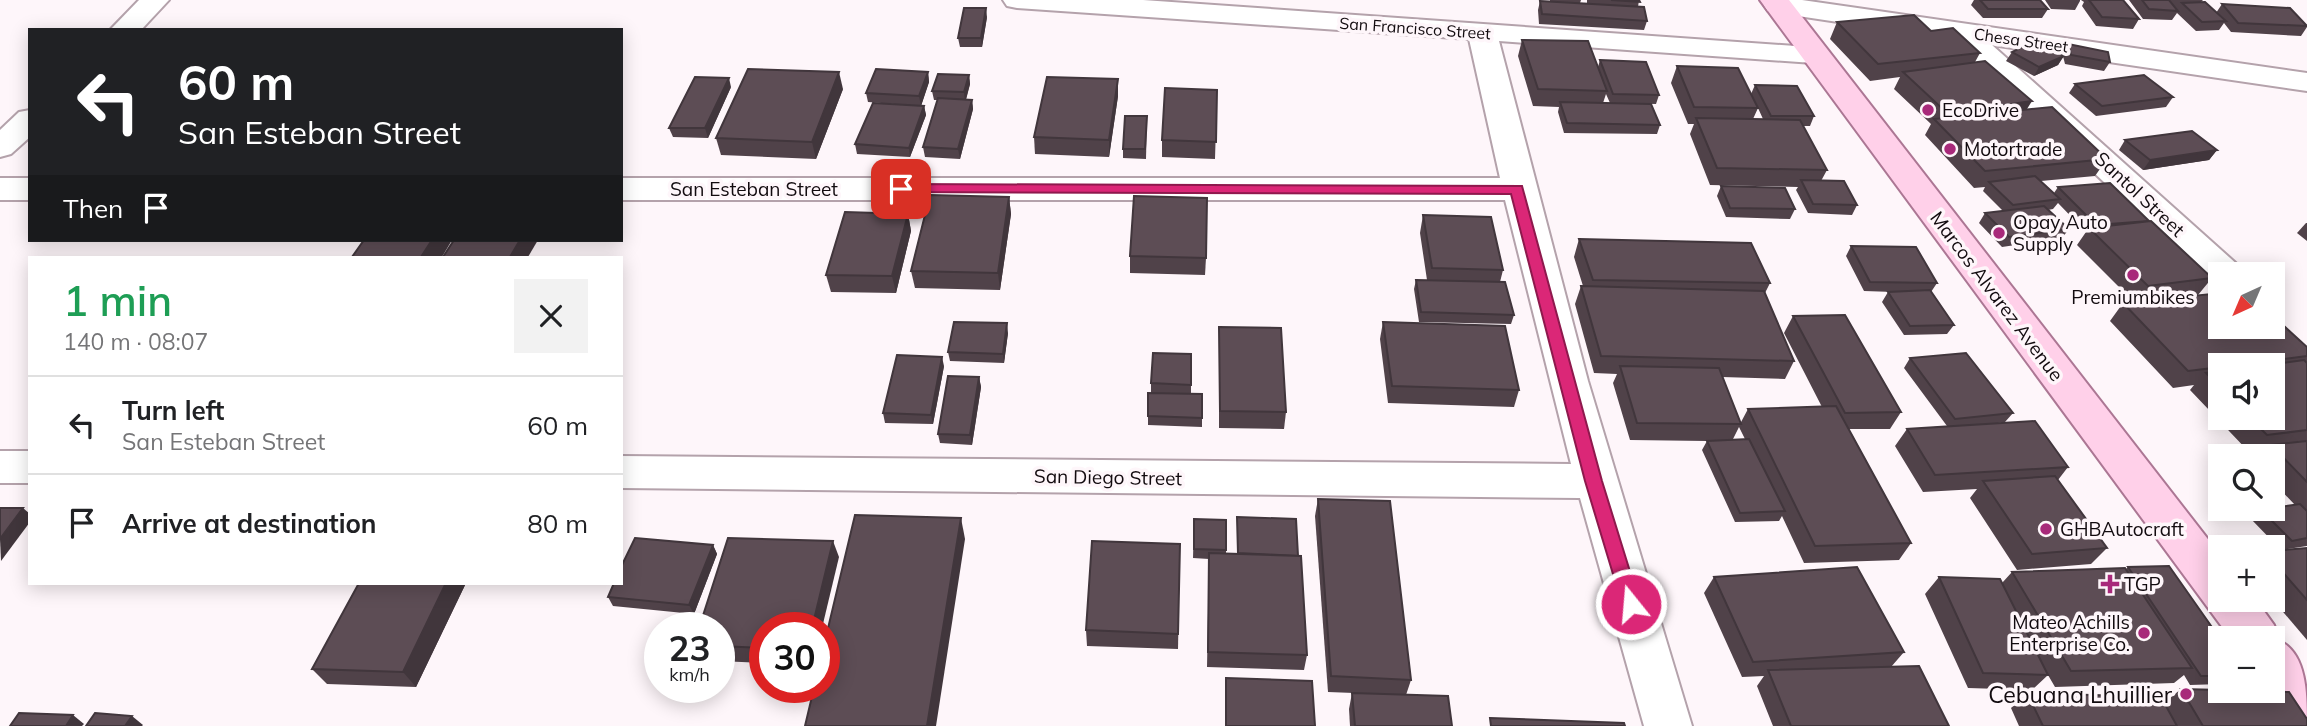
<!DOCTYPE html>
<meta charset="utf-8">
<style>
:root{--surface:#fff;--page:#f2f2f2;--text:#202124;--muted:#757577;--line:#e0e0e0}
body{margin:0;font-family:Mulish,sans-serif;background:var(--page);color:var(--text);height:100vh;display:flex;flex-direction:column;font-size:26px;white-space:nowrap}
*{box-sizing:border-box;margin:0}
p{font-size:23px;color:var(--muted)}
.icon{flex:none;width:38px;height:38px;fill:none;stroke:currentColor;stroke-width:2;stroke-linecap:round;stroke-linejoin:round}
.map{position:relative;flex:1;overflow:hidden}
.side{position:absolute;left:28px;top:256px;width:595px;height:329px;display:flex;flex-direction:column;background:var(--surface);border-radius:0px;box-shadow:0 4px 18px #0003}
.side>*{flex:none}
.guide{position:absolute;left:28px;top:28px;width:595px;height:214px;border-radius:0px;box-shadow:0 4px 18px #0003;background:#202124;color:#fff;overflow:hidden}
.needle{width:46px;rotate:224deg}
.fabs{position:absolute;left:2208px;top:262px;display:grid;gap:14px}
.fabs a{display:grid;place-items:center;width:77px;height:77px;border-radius:0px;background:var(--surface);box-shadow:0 4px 18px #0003;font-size:35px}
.speed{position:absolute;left:644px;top:612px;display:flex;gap:14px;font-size:35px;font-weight:700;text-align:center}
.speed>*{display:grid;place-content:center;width:91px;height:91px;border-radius:50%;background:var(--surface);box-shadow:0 4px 18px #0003;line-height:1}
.speed small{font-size:18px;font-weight:400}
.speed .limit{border:10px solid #d22;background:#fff;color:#111}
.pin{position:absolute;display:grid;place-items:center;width:60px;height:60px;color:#fff;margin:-30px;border-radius:14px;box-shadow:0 4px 10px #0006}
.me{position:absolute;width:77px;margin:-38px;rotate:343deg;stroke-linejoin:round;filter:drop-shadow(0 0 5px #0008)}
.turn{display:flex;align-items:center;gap:24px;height:147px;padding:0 35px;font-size:32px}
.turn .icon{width:91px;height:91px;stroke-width:2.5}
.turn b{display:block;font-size:49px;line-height:60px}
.then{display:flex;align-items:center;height:66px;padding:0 35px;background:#0003;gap:14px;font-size:26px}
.round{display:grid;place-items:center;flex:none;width:74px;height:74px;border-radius:0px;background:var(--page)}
.summary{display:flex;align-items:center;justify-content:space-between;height:119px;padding:0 35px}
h1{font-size:42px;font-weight:600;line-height:52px;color:#1e9e55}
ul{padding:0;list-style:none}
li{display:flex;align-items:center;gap:21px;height:98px;padding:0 35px;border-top:2px solid var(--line)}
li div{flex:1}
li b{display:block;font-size:26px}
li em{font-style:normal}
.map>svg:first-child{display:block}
</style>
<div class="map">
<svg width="2307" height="726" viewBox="0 0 2307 726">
<rect width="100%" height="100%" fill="#fef6fa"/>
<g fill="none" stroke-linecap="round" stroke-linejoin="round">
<!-- minor casing -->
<g stroke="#b4a2ab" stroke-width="4">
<g id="minor">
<path d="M139 0H169L141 30H110Z"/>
<path d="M1003 0H1143L1823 48 1828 54 1823 60 1813 63 1499 41 1588 381 1692 726H1644L1580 498 621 488V456L1571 464 1505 200H621V178H1500L1469 39 1017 8 1007 6Z"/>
<path d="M1767 0H1802L2307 73V91L1992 45 2239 266 2244 275H2221V286L2213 284 1951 39 1778 13 1768 11 1764 5Z"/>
<path d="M30 110V137L11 154 0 157V130L19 112Z"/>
<rect x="0" y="178" width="30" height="22"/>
<rect x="0" y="451" width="30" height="32"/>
</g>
</g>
<!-- major casing -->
<g stroke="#ac7794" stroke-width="4">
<path id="major" d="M1760 0H1789L2221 556V600H2256L2274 625 2280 641C2307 654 2307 695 2307 725L2290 719 2269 691H2273V639H2231Z"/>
</g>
<!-- minor -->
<use href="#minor" fill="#fff" fill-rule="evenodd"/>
<!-- major -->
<use href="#major" fill="#ffd0e9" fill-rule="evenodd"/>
</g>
<!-- wall -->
<g fill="#504249" fill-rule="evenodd">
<path d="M1550 0H1581L1580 3 1587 4V0H1639L1638 7 1647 21 1644 30 1539 24 1538 10 1540 1 1550 2Z"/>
<path d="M1974 0H2040L2048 9 2042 18H1983L1971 5Z"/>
<path d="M2045 0H2080V1L2075 10 2051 9Z"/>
<path d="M2081 0H2123L2139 19 2133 29 2096 26 2082 6 2084 2Z"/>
<path d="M2129 0H2203L2201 2 2216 13 2222 4 2307 26V27L2301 36 2231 32 2224 23 2219 30 2196 31 2177 13 2172 20 2143 19Z"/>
<path d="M987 17 982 47H960L958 38Z"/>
<path d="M1837 22 1931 31 1980 53 1975 62 2026 110 2107 159 2095 176 2041 181 2054 193 2058 187 2149 221 2212 278 2198 295 2307 347V546L2281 550 2251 519 2261 510 2295 505 2273 482V457H2260L2267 449 2249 452 2190 390 2194 385 2173 388 2110 321 2123 303 2134 302 2077 245 2086 232 2058 203 2053 209 2048 210 2069 229 2062 238 2002 247 1979 223 1985 213 2003 211 1983 191 1985 187 1974 188 1925 135 1931 124 1894 89 1900 77 1870 81 1830 39ZM2221 366H2273V418H2221Z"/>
<path d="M1522 40 1598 67 1600 60 1659 95 1656 104 1610 103 1606 94 1603 103 1660 125 1657 134 1564 133 1558 112 1559 107 1533 106 1518 56Z"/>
<path d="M2068 44 2110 62 2104 71 2065 64 2063 56 2058 65 2034 76 2006 61 2012 52 2063 56V54Z"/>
<path d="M1677 66 1751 94 1755 85 1814 116 1810 126H1803L1827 170 1821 181 1857 205 1852 215 1808 213 1796 190 1798 187 1710 185 1690 134 1694 124H1688L1671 83ZM1758 108 1763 119H1753Z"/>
<path d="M928 72 929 82 921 106 868 102 866 93Z"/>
<path d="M969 75 970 84 966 100H972L973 109 960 159 925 157 923 147 938 100H934L932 91Z"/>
<path d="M1118 79V96L1109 157 1035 154 1034 137Z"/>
<path d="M2075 84 2173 97 2166 107 2096 116 2069 93Z"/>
<path d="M731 87 708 138 673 137 669 128Z"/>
<path d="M843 89 816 159 721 155 716 138Z"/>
<path d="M1217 90 1215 159 1162 157V140Z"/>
<path d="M924 106 926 115 910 157 857 154 855 144Z"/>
<path d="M1147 116 1146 159 1123 158V149Z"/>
<path d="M2125 140 2217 150 2209 160 2143 170 2119 150Z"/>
<path d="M1721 186 1795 209 1790 219 1726 217 1717 196Z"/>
<path d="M1009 197 1011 214 1000 290 915 288 911 271Z"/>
<path d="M908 214 911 231 896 293 831 292 826 275Z"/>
<path d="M1423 215 1503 270 1500 282 1514 315 1511 324 1419 322 1414 289 1416 280H1427L1420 233Z"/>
<path d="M2306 223H2307V241L2297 233Z"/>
<path d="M1579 239 1770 283 1765 293 1794 361 1785 379 1722 377 1740 424 1748 409 1822 407 1784 333 1793 316 1901 412 1890 429H1849L1911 543 1899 560 1804 563 1782 516 1779 521 1735 522 1702 450 1707 441 1630 440 1613 383 1617 374 1594 373 1575 304 1581 286H1583L1574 257ZM1739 427 1745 439H1733Z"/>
<path d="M1851 246 1937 283 1931 292 1954 325 1947 334 1904 335 1882 302 1888 292H1894L1864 291 1846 256Z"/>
<path d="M1130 256 1206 258 1205 275 1130 273Z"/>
<path d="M1383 322 1519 390 1514 407 1388 403 1380 339Z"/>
<path d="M1219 327 1286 412 1284 429 1219 428Z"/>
<path d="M1008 333 1004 363 950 361 948 352Z"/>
<path d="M1191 354V394L1202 418V427L1148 425V393H1151V383Z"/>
<path d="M1910 358 2013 413 2005 422 1991 424 2068 467 2058 480 2107 548 2091 564 2017 570 1970 498 1977 489 1923 492 1895 446 1907 429 1947 426 1904 368Z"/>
<path d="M944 366 933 424 885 423 883 413Z"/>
<path d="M979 377 981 387 972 445 940 443 938 434Z"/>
<path d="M1318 499 1411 680 1406 695 1328 692 1315 516Z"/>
<path d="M1237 517 1298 556 1307 655 1304 670 1207 667 1209 559 1193 558 1194 519 1226 520V553L1237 554Z"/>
<path d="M1180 544 1178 649 1087 646 1086 630Z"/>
<path d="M713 545 717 554 694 614 613 606 608 597Z"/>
<path d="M2307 548V640L2273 600V551Z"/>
<path d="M839 557 765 628V663L719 661V628Z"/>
<path d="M2128 567 2221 640V684L2190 685 2184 675 2174 683 2055 687 2048 675 2032 690 1968 688 1925 594 1939 577 2002 583 2012 572 2126 569Z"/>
<path d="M1714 577 1904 652 1891 667 1949 726H1773L1757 686 1764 676 1742 677 1704 593Z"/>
<path d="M359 583H466L416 687 327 684 312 669Z"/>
<path d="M2181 689 2307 726H2019L2011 708 2027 693 2164 703Z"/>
<path d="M1352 693 1452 726H1350L1349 709Z"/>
</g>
<!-- shaded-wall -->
<g fill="#41363c">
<path d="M986 8 987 17 982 47 981 38Z"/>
<path d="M2064 56 2058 65 2034 76 2039 67Z"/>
<path d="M839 72 843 89 816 159 812 142Z"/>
<path d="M928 72 929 82 921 106 919 96Z"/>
<path d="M969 75 970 84 965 102 964 92Z"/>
<path d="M729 78 731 87 708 138 705 128Z"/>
<path d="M1118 79V96L1109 157V140Z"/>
<path d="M972 100 973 109 960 159 958 149Z"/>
<path d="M2032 101 2022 117 1940 125 1947 113Z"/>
<path d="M924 106 926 115 910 157 909 148Z"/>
<path d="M2217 150 2209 160 2143 170 2150 160Z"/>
<path d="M1009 197 1011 214 1000 290 998 273Z"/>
<path d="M908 214 911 231 896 293 892 276Z"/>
<path d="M432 240H452L442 257H421Z"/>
<path d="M520 240H538L528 257H510Z"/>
<path d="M1007 323 1008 333 1004 363 1003 354Z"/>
<path d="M942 357 944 366 933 424 931 415Z"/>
<path d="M979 377 981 387 972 445 970 435Z"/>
<path d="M23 508 30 514V522L1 561 0 539Z"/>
<path d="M961 518 965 539 936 726H927Z"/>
<path d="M833 541 839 557 822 628H812Z"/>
<path d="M713 545 717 554 694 614 689 605Z"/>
<path d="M446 583H466L416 687 403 672Z"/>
<path d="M73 715 84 724 82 726H66Z"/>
<path d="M132 716 143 725 142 726H125Z"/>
</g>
<!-- building -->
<g fill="#5d4d55" stroke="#41363c" stroke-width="2">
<path d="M1611 0H1639L1640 2Z"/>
<path d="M1980 0H2040L2048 9H1988Z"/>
<path d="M2089 0H2123L2139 19 2102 17Z"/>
<path d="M2142 0H2169L2178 11 2149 9Z"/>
<path d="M1540 1 1644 7 1647 21 1542 14Z"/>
<path d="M2205 2 2226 21 2202 22 2182 3Z"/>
<path d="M2222 4 2290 8 2307 26 2238 23Z"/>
<path d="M964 8H986L981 38H958Z"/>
<path d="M1914 15 1931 31 1953 28 1980 53 1878 64 1837 22Z"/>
<path d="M1522 40 1588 41 1607 91 1538 89Z"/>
<path d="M2035 41 2064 56 2039 67 2012 52Z"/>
<path d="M2068 44 2108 52 2110 62 2071 55Z"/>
<path d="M1600 60 1646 62 1659 95 1613 94Z"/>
<path d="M1985 61 2032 101 1947 113 1903 72Z"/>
<path d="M1677 66 1738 68 1758 108 1694 107Z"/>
<path d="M748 69 839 72 812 142 716 138Z"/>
<path d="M876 69 928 72 919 96 866 93Z"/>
<path d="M938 74 969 75 964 92 932 91Z"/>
<path d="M2144 75 2173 97 2102 106 2075 84Z"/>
<path d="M695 77 729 78 705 128H669Z"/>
<path d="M1047 77 1118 79 1109 140 1034 137Z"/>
<path d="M1755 85 1797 86 1814 116H1771Z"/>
<path d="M1165 88 1217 90 1216 142 1162 140Z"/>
<path d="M938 98 972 100 958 149 923 147Z"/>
<path d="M1560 102 1651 104 1660 125 1567 123Z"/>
<path d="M873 103 924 106 909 148 855 144Z"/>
<path d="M2052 107 2107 159 1985 171 1934 119Z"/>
<path d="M1125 116H1147L1145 149H1123Z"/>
<path d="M1696 118 1800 120 1827 170 1717 168Z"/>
<path d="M2192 131 2217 150 2150 160 2125 140Z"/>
<path d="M2035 176 2060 199 2013 205 1989 182Z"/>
<path d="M1801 180 1844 181 1857 205 1813 204Z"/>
<path d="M2110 183 2149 221 2096 225 2058 187Z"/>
<path d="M1721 186 1785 188 1795 209 1730 208Z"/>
<path d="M930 195 1009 197 998 273 911 271Z"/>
<path d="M1134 196 1207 198 1206 258 1130 256Z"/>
<path d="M2044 206 2069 229 2009 237 1985 213Z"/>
<path d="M845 212 908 214 892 276 826 275Z"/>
<path d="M1423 215 1491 217 1503 270 1432 268Z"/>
<path d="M2151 221 2212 278 2148 286 2089 228Z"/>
<path d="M1579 239 1751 243 1770 283 1593 280Z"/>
<path d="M364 240H432L421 257H352Z"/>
<path d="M454 240H520L510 257H443Z"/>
<path d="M1851 246 1916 247 1937 283 1870 282Z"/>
<path d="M1416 280 1505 282 1514 315 1421 312Z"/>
<path d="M1581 286 1764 291 1794 361 1601 356Z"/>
<path d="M1930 290 1954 325 1910 326 1888 292Z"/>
<path d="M2221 293V327H2273V316L2307 347V356L2229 366H2221V367L2188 371 2123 303Z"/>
<path d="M1845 315 1901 412 1845 413 1793 316Z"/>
<path d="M954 322 1007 323 1003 354 948 352Z"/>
<path d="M1383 322 1505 326 1519 390 1392 386Z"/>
<path d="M1219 327 1281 328 1286 412 1220 411Z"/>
<path d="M1153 353 1191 354V385L1151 383Z"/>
<path d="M1966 353 2013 413 1955 419 1910 358Z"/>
<path d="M897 355 942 357 931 415 883 413Z"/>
<path d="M2304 360 2307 363V430L2267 435 2250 418H2273V366H2260Z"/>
<path d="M1620 366 1719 368 1741 424 1637 423Z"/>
<path d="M2221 371V388L2206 373Z"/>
<path d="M948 376 979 377 970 435 938 434Z"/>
<path d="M1148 393 1202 394V418L1148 416Z"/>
<path d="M1836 406 1911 543 1815 546 1748 409Z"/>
<path d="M2035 421 2068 467 1935 475 1907 429Z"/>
<path d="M1749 439 1785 511 1740 513 1707 441Z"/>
<path d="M2307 441V482L2271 445Z"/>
<path d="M2055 476 2107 548 2032 554 1983 481Z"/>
<path d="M1318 499 1390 501 1411 680 1331 676Z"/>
<path d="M2300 504 2307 511V538L2292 541 2261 510 2273 509V508Z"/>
<path d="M0 508H23L0 539Z"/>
<path d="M855 515 961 518 927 726H805L814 688H824V645Z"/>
<path d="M1237 517 1296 519 1298 556 1238 553Z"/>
<path d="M1194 519 1226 520V550L1194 549Z"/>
<path d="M635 538 713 545 689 605 608 597 614 583H621V567Z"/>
<path d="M728 538 833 541 812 628H765V648L719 646V628H699Z"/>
<path d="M1092 541 1180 544 1178 634 1086 630Z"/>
<path d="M2307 548V600L2273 561V551Z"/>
<path d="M1209 553 1301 556 1307 655 1208 652Z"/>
<path d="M2169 566 2221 640V676H2201L2128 567Z"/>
<path d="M1857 567 1904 652 1753 662 1714 577Z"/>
<path d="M2125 568 2192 668 2071 671 2012 572Z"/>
<path d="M1939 577 2000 579 2048 675 1983 673Z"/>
<path d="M359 583H446L403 672 312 669Z"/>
<path d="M1919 666 1949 726H1791L1768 670Z"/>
<path d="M1226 678 1312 681 1315 726H1226Z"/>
<path d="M2181 689 2221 690V691L2289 692 2307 719V726H2203Z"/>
<path d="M1352 693 1448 696 1452 726H1355Z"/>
<path d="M2027 693 2161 697 2177 726H2043Z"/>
<path d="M19 713 73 715 66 726H10Z"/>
<path d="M95 713 132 716 125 726H86Z"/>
<path d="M1490 718 1624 723 1625 726H1491Z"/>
</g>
<!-- route -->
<path fill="#db2777" stroke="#8e194d" stroke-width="2" d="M901 184 1522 186 1602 481 1640 604 1638 609H1624L1622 604 1585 481 1511 194 896 192V186Z"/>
<!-- markers -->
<g fill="#a8297a" stroke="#fef6fa" stroke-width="2.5">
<circle cx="1928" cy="110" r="7"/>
<circle cx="1950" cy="149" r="7"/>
<circle cx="1999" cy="233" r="7"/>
<circle cx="2133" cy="275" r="7"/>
<circle cx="2046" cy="529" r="7"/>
<path d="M2106.5 573.5h7v7h7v7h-7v7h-7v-7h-7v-7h7z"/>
<circle cx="2144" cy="633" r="7"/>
<circle cx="2186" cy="694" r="7"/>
</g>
<g text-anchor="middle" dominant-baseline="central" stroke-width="7" stroke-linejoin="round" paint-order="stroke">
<!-- far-street labels -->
<g font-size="16" fill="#120b0f" stroke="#fef6fa">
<text transform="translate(1415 28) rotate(4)">San Francisco Street</text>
<text transform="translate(2021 40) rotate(8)">Chesa Street</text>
</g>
<!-- poi labels -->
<g font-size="19" fill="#120b0f" stroke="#fef6fa" text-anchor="start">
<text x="1942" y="110">EcoDrive</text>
<text x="1964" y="149">Motortrade</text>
<text x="2013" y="222">Opay Auto<tspan x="2013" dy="22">Supply</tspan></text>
<text x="2133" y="297" text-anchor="middle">Premiumbikes</text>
<text x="2060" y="529">GHBAutocraft</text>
<text x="2124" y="584">TGP</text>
<text x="2130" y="622" text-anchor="end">Mateo Achills<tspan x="2130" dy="22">Enterprise Co.</tspan></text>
</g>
<!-- street labels -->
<g font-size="19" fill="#120b0f" stroke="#fef6fa">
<text x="754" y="189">San Esteban Street</text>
<text transform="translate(2140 194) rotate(43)">Santol Street</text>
<text transform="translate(1997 296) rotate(53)">Marcos Alvarez Avenue</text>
<text transform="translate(1108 477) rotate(1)">San Diego Street</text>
</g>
<!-- near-poi labels -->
<g font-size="23" fill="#120b0f" stroke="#fef6fa" text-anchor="end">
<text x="2172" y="694">Cebuana Lhuillier</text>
</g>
</g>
</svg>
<div class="fabs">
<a><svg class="needle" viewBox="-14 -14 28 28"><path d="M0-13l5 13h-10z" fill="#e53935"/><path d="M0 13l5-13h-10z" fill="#757577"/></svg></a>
<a><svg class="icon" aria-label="sound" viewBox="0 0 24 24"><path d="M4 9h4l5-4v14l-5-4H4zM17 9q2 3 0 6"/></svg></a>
<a><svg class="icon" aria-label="search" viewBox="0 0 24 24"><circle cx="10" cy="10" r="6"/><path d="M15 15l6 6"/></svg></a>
<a>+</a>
<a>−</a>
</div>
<div class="speed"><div>23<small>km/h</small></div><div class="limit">30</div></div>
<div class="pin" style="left:901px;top:189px;background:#d93025"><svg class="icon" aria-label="arrive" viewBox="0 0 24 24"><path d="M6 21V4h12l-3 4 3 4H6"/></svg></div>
<svg class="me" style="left:1631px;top:604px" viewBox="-20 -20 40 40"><circle r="17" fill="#db2777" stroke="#fff" stroke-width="3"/><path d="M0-11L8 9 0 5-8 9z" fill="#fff"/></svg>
<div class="guide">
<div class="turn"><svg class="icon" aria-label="left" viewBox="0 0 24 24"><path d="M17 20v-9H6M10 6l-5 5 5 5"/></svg><div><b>60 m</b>San Esteban Street</div></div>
<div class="then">Then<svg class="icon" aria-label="arrive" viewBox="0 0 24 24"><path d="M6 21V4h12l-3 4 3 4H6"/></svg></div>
</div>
<section class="side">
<div class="summary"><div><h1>1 min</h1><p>140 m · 08:07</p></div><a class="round"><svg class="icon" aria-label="close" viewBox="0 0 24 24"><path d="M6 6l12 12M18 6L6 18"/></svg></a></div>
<ul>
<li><svg class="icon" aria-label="left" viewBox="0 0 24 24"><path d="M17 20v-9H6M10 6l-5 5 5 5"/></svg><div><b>Turn left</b><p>San Esteban Street</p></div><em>60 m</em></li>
<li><svg class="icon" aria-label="arrive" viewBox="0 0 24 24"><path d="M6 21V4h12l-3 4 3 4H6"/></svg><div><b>Arrive at destination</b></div><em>80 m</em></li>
</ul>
</section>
</div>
